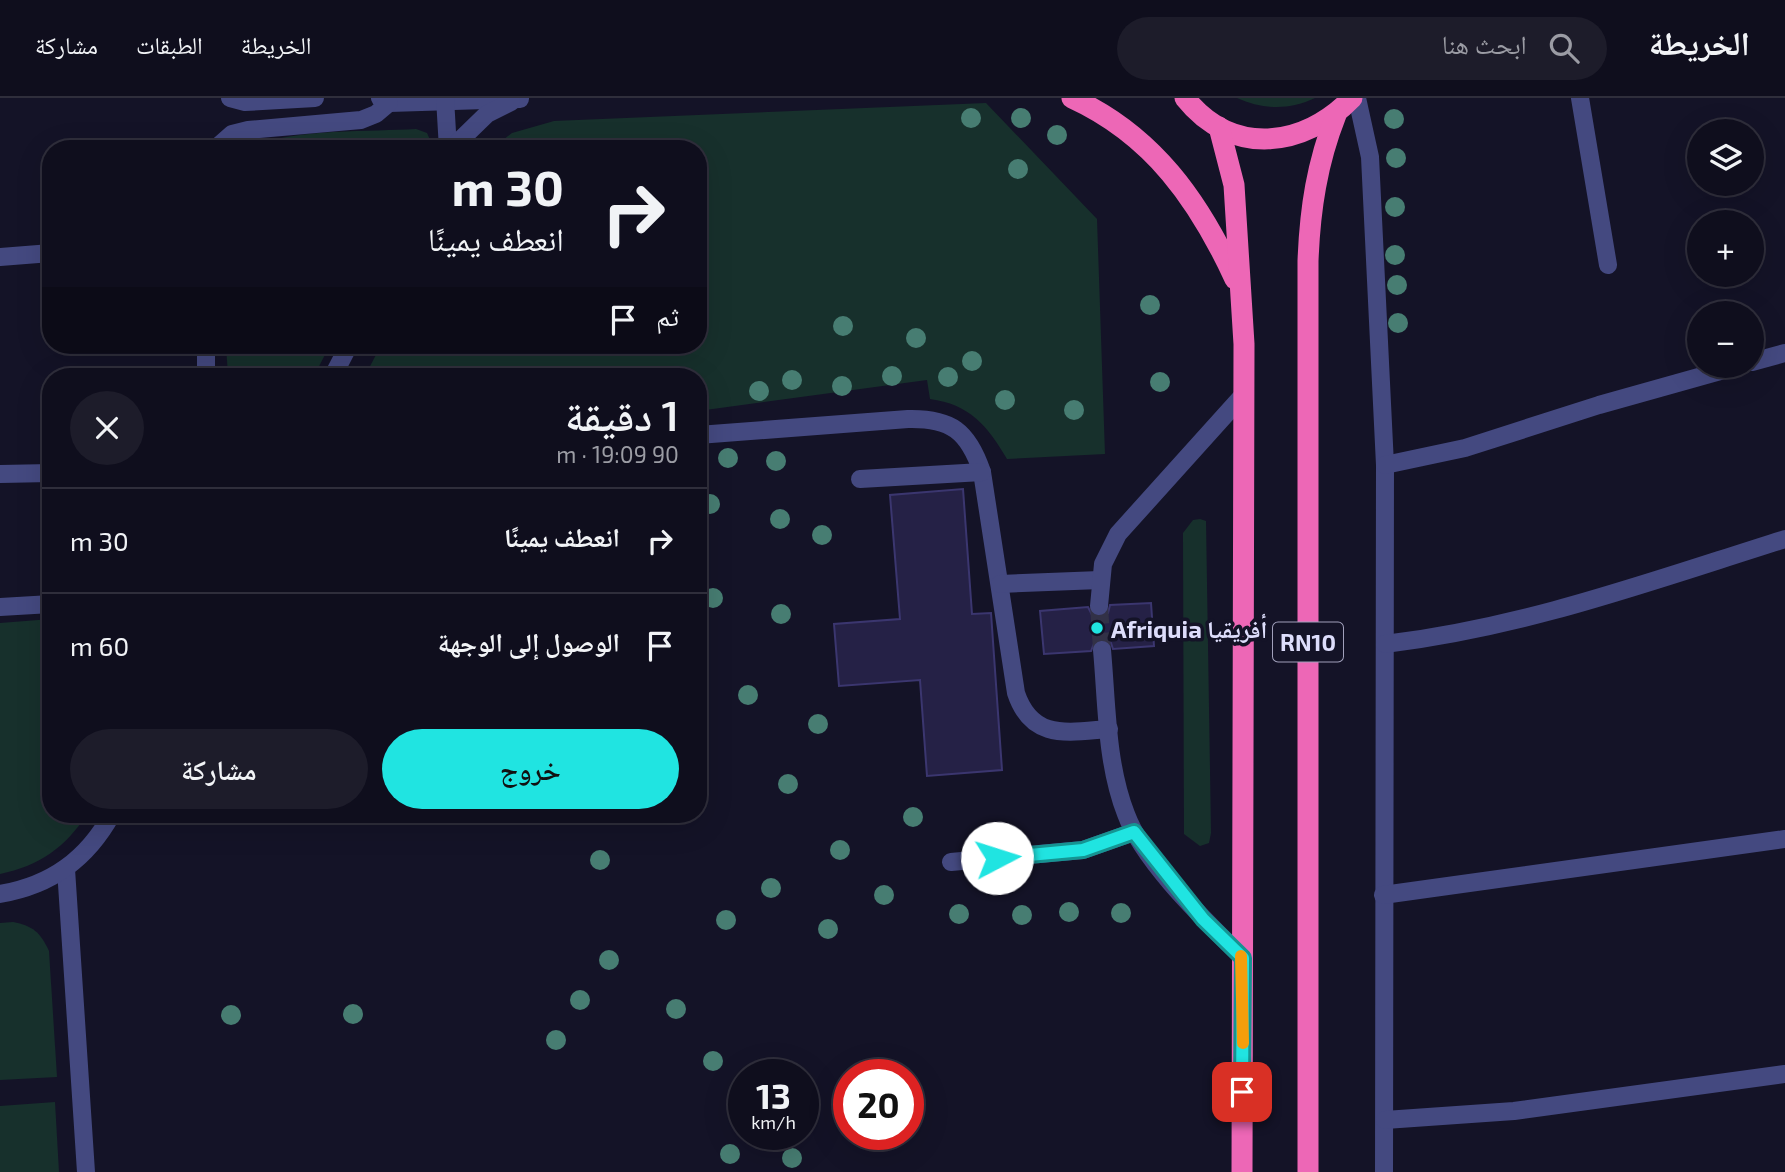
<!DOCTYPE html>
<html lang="ar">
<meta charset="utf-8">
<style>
:root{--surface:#0f0e1d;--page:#1d1c2a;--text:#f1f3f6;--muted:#9b9ca4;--line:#2f2e3b;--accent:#20e4e1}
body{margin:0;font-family:"Exo 2","Noto Naskh Arabic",sans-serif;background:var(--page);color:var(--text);direction:rtl;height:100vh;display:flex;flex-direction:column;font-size:26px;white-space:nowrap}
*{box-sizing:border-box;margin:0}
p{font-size:23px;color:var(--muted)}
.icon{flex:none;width:38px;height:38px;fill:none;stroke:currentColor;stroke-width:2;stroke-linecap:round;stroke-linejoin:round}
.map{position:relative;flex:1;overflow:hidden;direction:ltr}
.details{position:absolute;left:42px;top:270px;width:665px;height:455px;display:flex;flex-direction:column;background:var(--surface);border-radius:28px;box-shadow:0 7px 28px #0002,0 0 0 2px var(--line);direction:rtl}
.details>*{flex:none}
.banner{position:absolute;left:42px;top:42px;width:665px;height:214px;border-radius:28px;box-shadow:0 7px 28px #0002,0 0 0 2px var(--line);direction:rtl;background:#0f0e1d;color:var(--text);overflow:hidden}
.controls{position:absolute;left:1687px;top:21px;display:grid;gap:14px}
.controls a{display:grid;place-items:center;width:77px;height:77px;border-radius:50%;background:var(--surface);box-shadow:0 7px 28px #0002,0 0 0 2px var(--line);font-size:35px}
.speed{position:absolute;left:728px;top:961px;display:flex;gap:14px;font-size:35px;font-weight:700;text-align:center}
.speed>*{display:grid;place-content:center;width:91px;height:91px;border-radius:50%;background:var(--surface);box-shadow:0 7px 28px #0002,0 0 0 2px var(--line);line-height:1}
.speed small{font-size:18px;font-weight:400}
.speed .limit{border:10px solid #d22;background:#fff;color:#111}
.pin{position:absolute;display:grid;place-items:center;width:60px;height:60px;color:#fff;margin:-30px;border-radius:14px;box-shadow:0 4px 10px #0006}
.me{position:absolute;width:77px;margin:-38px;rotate:85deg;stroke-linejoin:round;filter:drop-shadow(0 0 5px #0008)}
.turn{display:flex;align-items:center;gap:24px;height:147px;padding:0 28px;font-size:32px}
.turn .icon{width:91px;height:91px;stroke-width:2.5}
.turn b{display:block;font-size:49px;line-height:60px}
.then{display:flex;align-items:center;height:66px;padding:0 28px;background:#0003;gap:14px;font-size:26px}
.round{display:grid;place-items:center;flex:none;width:74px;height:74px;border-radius:37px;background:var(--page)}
.summary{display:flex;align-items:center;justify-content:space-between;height:119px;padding:0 28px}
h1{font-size:42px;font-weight:600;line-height:52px}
.cta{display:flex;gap:14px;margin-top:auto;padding:14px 28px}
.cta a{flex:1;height:80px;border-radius:42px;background:var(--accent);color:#111;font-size:28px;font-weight:600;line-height:80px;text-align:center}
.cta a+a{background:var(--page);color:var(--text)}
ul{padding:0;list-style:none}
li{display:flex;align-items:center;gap:21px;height:105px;padding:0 28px;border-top:2px solid var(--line)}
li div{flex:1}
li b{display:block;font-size:26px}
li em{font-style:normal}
header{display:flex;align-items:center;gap:42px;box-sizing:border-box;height:98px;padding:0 35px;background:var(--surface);border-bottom:2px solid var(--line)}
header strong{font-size:33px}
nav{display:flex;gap:38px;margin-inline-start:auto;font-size:24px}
.search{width:490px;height:63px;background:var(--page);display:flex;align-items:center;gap:18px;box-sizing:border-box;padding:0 24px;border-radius:38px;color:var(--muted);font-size:26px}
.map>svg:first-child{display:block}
</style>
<header>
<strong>الخريطة</strong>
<div class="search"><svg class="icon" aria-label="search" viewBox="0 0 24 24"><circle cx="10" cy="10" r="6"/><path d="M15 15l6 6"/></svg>ابحث هنا</div>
<nav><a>الخريطة</a><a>الطبقات</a><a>مشاركة</a></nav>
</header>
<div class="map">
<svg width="1785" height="1074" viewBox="0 0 1785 1074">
<rect width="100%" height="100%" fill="#141327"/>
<!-- green -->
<g fill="#17302c">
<path d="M1237 0H1315C1290 12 1263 12 1237 0Z"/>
<path d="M986 5 1097 121 1105 356 1007 361C988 328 969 306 930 301L927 282 698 313V278H365L381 247H698V51H491L512 35 554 23Z"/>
<path d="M416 31 427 35 431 44 429 51H249C285 30 372 34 416 31Z"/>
<path d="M226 247H330L314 278H228Z"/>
<path d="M1200 421 1206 423 1211 735 1209 745 1200 748 1184 736 1183 435 1193 422Z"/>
<path d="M51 521V716H87C66 749 39 768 0 776V525Z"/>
<path d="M13 824C33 828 40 834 49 853L57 979 0 982V825Z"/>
<path d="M55 1004 59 1074H0V1008Z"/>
</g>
<!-- building -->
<g fill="#252146" stroke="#3b366f" stroke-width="2">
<path d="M963 391 972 516 991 515 1002 672 927 678 920 582 839 588 834 526 900 521 890 397Z"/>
<path d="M1151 505 1154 548 1113 551 1111 545 1102 541 1095 543 1091 553 1044 556 1040 513 1088 509 1092 517 1099 519 1108 515 1110 507Z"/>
</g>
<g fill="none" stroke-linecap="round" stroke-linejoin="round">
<!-- minor-tunnel -->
<path stroke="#323147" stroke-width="18" stroke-dasharray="18 9" stroke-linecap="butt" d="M1099 508 1102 552"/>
<!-- minor -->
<g stroke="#444980" stroke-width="18">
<path d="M230 0 245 4 315 0"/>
<path d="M380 0 389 5 520 1"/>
<path d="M445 0 448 51"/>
<path d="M1357 0 1370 59 1385 367 1384 1074"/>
<path d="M1580 0 1608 167"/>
<path d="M215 51 232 36 248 32 361 22 376 16 389 5"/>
<path d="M451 51 487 16 511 4"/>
<path d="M0 159 51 155"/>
<path d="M1752 264 1785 255"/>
<path d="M206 278V247"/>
<path d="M333 278 349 247"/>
<path d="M698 337 908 321C951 320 968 333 982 374L1016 595C1032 643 1068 634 1109 631"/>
<path d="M1385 367 1465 350 1599 307 1738 268"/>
<path d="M0 376 51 375"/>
<path d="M860 381 982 374"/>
<path d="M1000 486 1100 482"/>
<path d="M1099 508 1103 466 1118 436 1245 295"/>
<path d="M0 509 51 506"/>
<path d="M1385 546C1526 529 1651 483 1785 441"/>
<path d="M1102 552C1107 606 1106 665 1126 716 1144 765 1206 823 1243 860"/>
<path d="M951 764 1083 752 1134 734"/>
<path d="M66 771 86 1074"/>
<path d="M0 796C52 787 87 761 112 716"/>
<path d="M1383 797 1785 741"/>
<path d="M1385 1022 1514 1013 1785 976"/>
</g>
<!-- highway -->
<g stroke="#ed67b6" stroke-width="21">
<path d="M1072 0C1153 37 1199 103 1235 181"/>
<path d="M1185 0C1232 59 1304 50 1352 0"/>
<path d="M1219 29 1234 87 1244 246 1242 1074"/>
<path d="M1308 1074V163C1310 111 1317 65 1336 17"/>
</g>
</g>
<!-- trees -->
<g fill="#477d72">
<circle cx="971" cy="20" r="10"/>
<circle cx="1021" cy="20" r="10"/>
<circle cx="1394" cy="21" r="10"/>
<circle cx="1057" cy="37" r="10"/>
<circle cx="1396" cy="60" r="10"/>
<circle cx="1018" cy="71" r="10"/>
<circle cx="1395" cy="109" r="10"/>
<circle cx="1395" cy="157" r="10"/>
<circle cx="1397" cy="187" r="10"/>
<circle cx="1150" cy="207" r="10"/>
<circle cx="1398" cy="225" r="10"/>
<circle cx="843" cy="228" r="10"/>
<circle cx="916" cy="240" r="10"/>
<circle cx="972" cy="263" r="10"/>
<circle cx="892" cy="278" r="10"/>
<circle cx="948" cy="279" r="10"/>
<circle cx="792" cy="282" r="10"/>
<circle cx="1160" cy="284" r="10"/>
<circle cx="842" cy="288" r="10"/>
<circle cx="759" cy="293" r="10"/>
<circle cx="1005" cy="302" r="10"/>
<circle cx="1074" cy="312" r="10"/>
<circle cx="728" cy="360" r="10"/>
<circle cx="776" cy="363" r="10"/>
<circle cx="710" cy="406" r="10"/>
<circle cx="780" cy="421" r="10"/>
<circle cx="822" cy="437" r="10"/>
<circle cx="713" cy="500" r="10"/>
<circle cx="781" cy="516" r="10"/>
<circle cx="748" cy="597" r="10"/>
<circle cx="818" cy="626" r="10"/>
<circle cx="788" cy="686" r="10"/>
<circle cx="913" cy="719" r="10"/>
<circle cx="840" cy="752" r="10"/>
<circle cx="600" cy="762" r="10"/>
<circle cx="771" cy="790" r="10"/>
<circle cx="884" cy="797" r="10"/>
<circle cx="1069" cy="814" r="10"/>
<circle cx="1121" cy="815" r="10"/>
<circle cx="959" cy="816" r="10"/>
<circle cx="1022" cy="817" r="10"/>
<circle cx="726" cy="822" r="10"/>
<circle cx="828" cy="831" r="10"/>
<circle cx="609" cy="862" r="10"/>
<circle cx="580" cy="902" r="10"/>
<circle cx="676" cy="911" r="10"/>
<circle cx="353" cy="916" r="10"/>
<circle cx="231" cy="917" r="10"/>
<circle cx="556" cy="942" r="10"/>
<circle cx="713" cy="963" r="10"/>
<circle cx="730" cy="1056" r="10"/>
<circle cx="792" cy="1060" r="10"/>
</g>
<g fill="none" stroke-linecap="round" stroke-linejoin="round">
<!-- route casing -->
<g stroke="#159492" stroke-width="18">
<path id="route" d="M997 760 1083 752 1134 734 1203 821 1243 860 1242 994"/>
</g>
<!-- route -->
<use href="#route" stroke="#20e4e1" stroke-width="12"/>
<!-- slow -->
<path stroke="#f59e0b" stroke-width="12" d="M1241 858 1243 945"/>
</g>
<!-- markers -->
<circle fill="#20e4e1" stroke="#141327" stroke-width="2.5" cx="1097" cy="530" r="7"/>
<g text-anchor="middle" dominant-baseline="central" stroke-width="7" stroke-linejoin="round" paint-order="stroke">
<!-- shield labels -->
<rect fill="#141327" stroke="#a1a0bb" stroke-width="2" x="1273" y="524.5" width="70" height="39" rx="5"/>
<g font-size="23" font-weight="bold" fill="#ddddfb">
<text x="1308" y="544">RN10</text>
</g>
<!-- poi labels -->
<g font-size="24" font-weight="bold" fill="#ddddfb" stroke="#141327" text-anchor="start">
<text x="1111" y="530">Afriquia أفريقيا</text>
</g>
</g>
</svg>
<div class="controls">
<a><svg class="icon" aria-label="layers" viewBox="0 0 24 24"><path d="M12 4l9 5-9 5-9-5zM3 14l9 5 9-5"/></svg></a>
<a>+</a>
<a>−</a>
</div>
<div class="speed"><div>13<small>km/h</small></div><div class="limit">20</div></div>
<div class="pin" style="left:1242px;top:994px;background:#d93025"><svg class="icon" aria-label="arrive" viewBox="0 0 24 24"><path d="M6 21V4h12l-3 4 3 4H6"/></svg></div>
<svg class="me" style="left:997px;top:760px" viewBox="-20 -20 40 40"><circle r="19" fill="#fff"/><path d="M0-13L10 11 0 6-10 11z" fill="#20e4e1"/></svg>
<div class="banner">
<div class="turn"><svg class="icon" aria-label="right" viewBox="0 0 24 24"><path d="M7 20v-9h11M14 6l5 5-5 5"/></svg><div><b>30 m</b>انعطف يمينًا</div></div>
<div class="then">ثم<svg class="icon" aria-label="arrive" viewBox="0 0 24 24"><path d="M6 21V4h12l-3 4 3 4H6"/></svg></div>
</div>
<section class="details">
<div class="summary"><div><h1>1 دقيقة</h1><p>90 m · 19:09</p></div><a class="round"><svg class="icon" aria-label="close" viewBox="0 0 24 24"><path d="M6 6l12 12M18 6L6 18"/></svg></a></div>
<ul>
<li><svg class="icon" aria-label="right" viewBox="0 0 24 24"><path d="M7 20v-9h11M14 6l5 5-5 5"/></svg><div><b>انعطف يمينًا</b></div><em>30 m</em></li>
<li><svg class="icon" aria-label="arrive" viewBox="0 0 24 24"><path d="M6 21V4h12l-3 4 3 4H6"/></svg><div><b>الوصول إلى الوجهة</b></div><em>60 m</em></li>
</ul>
<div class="cta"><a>خروج</a><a>مشاركة</a></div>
</section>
</div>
